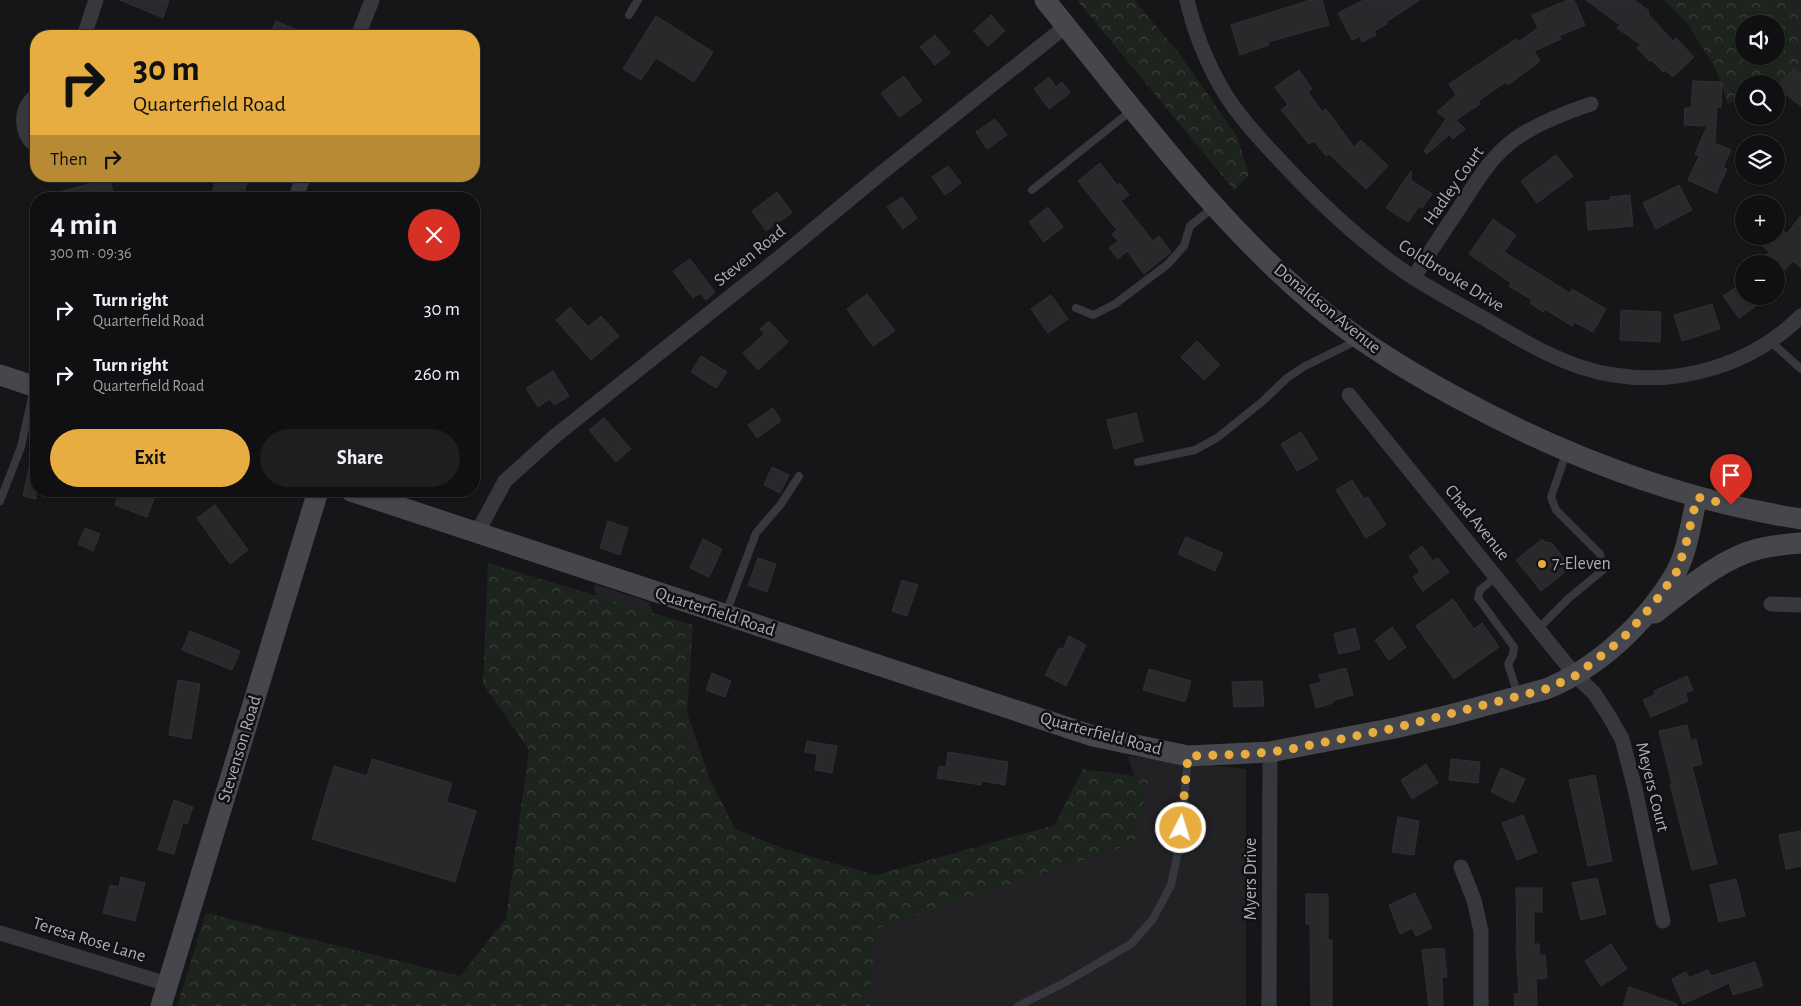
<!DOCTYPE html>
<meta charset="utf-8">
<style>
:root{--surface:#101012;--page:#1e1e20;--text:#f1f3f6;--muted:#9c9d9f;--line:#303032;--accent:#e7ad40}
body{margin:0;font-family:"Alegreya Sans",sans-serif;background:var(--page);color:var(--text);height:100vh;display:flex;flex-direction:column;font-size:19px;white-space:nowrap}
*{box-sizing:border-box;margin:0}
p{font-size:16px;color:var(--muted)}
.icon{flex:none;width:28px;height:28px;fill:none;stroke:currentColor;stroke-width:2;stroke-linecap:round;stroke-linejoin:round}
.map{position:relative;flex:1;overflow:hidden}
.side{position:absolute;left:30px;top:192px;width:450px;height:305px;display:flex;flex-direction:column;background:var(--surface);border-radius:20px;box-shadow:0 1px 4px #0004,0 0 0 1px var(--line)}
.side>*{flex:none}
.top-card{position:absolute;left:30px;top:30px;width:450px;height:152px;border-radius:20px;box-shadow:0 1px 4px #0004,0 0 0 1px var(--line);background:#e7ad40;color:#111;overflow:hidden}
.buttons{position:absolute;left:1735px;top:15px;display:grid;gap:10px}
.buttons a{display:grid;place-items:center;width:50px;height:50px;border-radius:50%;background:var(--surface);box-shadow:0 1px 4px #0004,0 0 0 1px var(--line);font-size:25px}
.pin{position:absolute;display:grid;place-items:center;width:42px;height:42px;color:#fff;margin:-51px -21px;border-radius:50% 50% 50% 0;rotate:-45deg;box-shadow:0 0 5px #0007}
.pin .icon{rotate:45deg}
.me{position:absolute;width:55px;margin:-28px;rotate:5deg;stroke-linejoin:round;filter:drop-shadow(0 0 4px #0008)}
.turn{display:flex;align-items:center;gap:18px;height:105px;padding:0 20px;font-size:22px}
.turn .icon{width:65px;height:65px;stroke-width:2.5}
.turn b{display:block;font-size:35px;line-height:42px}
.then{display:flex;align-items:center;height:48px;padding:0 20px;background:#0003;gap:10px;font-size:19px}
.round{display:grid;place-items:center;flex:none;width:52px;height:52px;border-radius:26px;background:var(--page)}
.summary{display:flex;align-items:center;justify-content:space-between;height:85px;padding:0 20px}
h1{font-size:30px;font-weight:700;line-height:38px}
.action{display:flex;gap:10px;margin-top:auto;padding:10px 20px}
.action a{flex:1;height:58px;border-radius:30px;background:var(--accent);color:#111;font-size:20px;font-weight:700;line-height:58px;text-align:center}
.action a+a{background:var(--page);color:var(--text)}
ul{padding:0;list-style:none}
li{display:flex;align-items:center;gap:15px;height:65px;padding:0 20px}
li div{flex:1}
li b{display:block;font-size:19px}
li em{font-style:normal}
.map>svg:first-child{display:block}
</style>
<div class="map">
<svg width="1801" height="1006" viewBox="0 0 1801 1006">
<defs>
<pattern id="forest-crowns" width="20" height="18" patternUnits="userSpaceOnUse" patternTransform="scale(1.25)"><rect width="20" height="18" fill="#1d231d"/><path d="M2 6a3 3 0 1 1 6 0M12 15a3 3 0 1 1 6 0" fill="none" stroke="#3b403c"/></pattern>
</defs>
<rect width="100%" height="100%" fill="#161618"/>
<!-- built -->
<path fill="#222225" d="M594 584 649 602 736 855 838 892 1142 801 1128 756 1246 769V1006H460L630 956Z"/>
<!-- forest -->
<g fill="url(#forest-crowns)" fill-rule="evenodd">
<path d="M1077 0H1134L1178 52 1237 136 1249 175 1234 190Z"/>
<path d="M1664 0H1801V80L1776 102V84H1744V97L1728 104 1716 70 1688 24ZM1744 24H1776V56H1744Z"/>
<path d="M488 563 693 625 686 731 735 829 784 849 876 875 1055 825 1083 769 1149 778 1134 843 876 929 869 1006H177L206 913 460 976 506 918 529 750 483 684Z"/>
</g>
<!-- building -->
<g fill="#29292c" stroke="#303034">
<path d="M120 0H169L163 18Z"/>
<path d="M1310 0H1322L1329 25 1268 42 1269 45 1240 55 1231 25Z"/>
<path d="M1364 0H1420L1386 22 1387 24 1374 31 1376 35 1362 42 1360 36 1352 40 1338 13Z"/>
<path d="M1568 0H1574L1585 25 1559 36 1561 39 1534 51 1540 61 1508 85 1506 82 1478 101 1480 104 1456 120 1465 129 1453 139 1449 135 1427 154 1424 151 1446 119 1437 112 1456 95 1449 84 1516 39 1518 42 1538 28 1532 15Z"/>
<path d="M1586 0H1634L1649 11 1648 14 1673 41 1676 38 1694 57 1673 77 1665 70 1663 72 1651 60 1649 61 1637 48 1641 45 1617 28 1620 25Z"/>
<path d="M991 15 1005 31 988 46 974 31Z"/>
<path d="M656 16 713 52 694 82 656 58 641 80 623 69Z"/>
<path d="M276 21 311 36H269Z"/>
<path d="M935 35 950 53 935 65 920 47Z"/>
<path d="M1794 68 1801 74V106L1776 87Z"/>
<path d="M1299 70 1312 89 1308 92 1322 112 1326 109 1354 147 1361 140 1388 166 1366 189 1329 154 1326 156 1314 141 1309 144 1281 110 1288 105 1275 87Z"/>
<path d="M904 76 922 101 899 117 881 93Z"/>
<path d="M1049 77 1056 87 1062 82 1070 93 1049 109 1034 89Z"/>
<path d="M1693 81 1722 82 1721 107H1717L1715 143 1731 150 1723 167 1727 169 1716 193 1688 180 1699 156 1695 154 1707 126 1684 125 1685 108H1691Z"/>
<path d="M995 119 1007 135 987 149 976 132Z"/>
<path d="M1556 155 1573 176 1537 203 1521 181Z"/>
<path d="M1100 163 1117 185 1120 183 1129 195 1121 201 1153 241 1159 236 1171 252 1144 274 1127 251 1118 259 1109 248 1118 241 1112 234 1117 230 1078 181Z"/>
<path d="M948 166 961 183 945 195 932 177Z"/>
<path d="M1411 171V180L1432 194 1422 208 1419 206 1408 222 1386 208Z"/>
<path d="M92 176H109L115 199H51L50 194 94 183Z"/>
<path d="M217 176H249L242 199H210Z"/>
<path d="M1679 185 1692 210 1656 229 1643 203Z"/>
<path d="M777 192 792 213 766 231 752 211Z"/>
<path d="M1630 195 1633 226 1588 230 1586 202 1611 200 1610 197Z"/>
<path d="M902 197 917 218 903 229 887 207Z"/>
<path d="M1048 207 1063 227 1044 242 1029 222Z"/>
<path d="M1801 215V268L1793 261 1776 279V264H1758L1769 252 1752 236H1779L1784 231 1787 234Z"/>
<path d="M1493 219 1516 235 1504 252 1570 293 1572 289 1606 309 1593 332 1574 322 1572 326 1545 309 1543 312 1530 303 1532 300 1509 286 1511 283 1469 254Z"/>
<path d="M690 259 715 292 706 300 700 293 693 298 673 271Z"/>
<path d="M1744 282V296H1770L1739 318 1723 296Z"/>
<path d="M867 294 895 331 873 346 847 309Z"/>
<path d="M1051 295 1068 319 1048 333 1031 309Z"/>
<path d="M1712 304 1720 329 1682 341 1674 315Z"/>
<path d="M570 307 588 327 601 316 619 336 591 360 556 320Z"/>
<path d="M1621 310 1661 312 1660 342 1620 340Z"/>
<path d="M769 321 788 342 758 370 743 353 764 334 760 329Z"/>
<path d="M1197 341 1220 365 1204 380 1181 357Z"/>
<path d="M701 356 727 372 716 388 691 372Z"/>
<path d="M553 371 569 396 554 405 550 399 538 407 526 388Z"/>
<path d="M773 408 781 421 757 438 748 425Z"/>
<path d="M1136 413 1143 441 1114 449 1107 420Z"/>
<path d="M604 418 631 449 616 462 589 430Z"/>
<path d="M1301 432 1318 459 1297 471 1281 444Z"/>
<path d="M31 459 36 460V499L23 496Z"/>
<path d="M772 467 789 475 780 493 764 485Z"/>
<path d="M1352 480 1364 499 1368 497 1386 525 1366 538 1336 490Z"/>
<path d="M120 491H142L155 496 147 517 115 505Z"/>
<path d="M215 505 248 550 230 564 197 518Z"/>
<path d="M608 521 628 528 620 555 600 548Z"/>
<path d="M85 528 100 534 93 551 78 544Z"/>
<path d="M1186 537 1223 553 1215 571 1178 554Z"/>
<path d="M703 539 722 549 709 577 690 568Z"/>
<path d="M1542 539 1545 542 1552 543 1565 560V572L1541 591 1516 560Z"/>
<path d="M1422 546 1433 561 1438 558 1449 572 1423 591 1413 577 1420 572 1409 556Z"/>
<path d="M758 558 776 564 767 592 748 585Z"/>
<path d="M902 580 918 585 907 616 892 611Z"/>
<path d="M1453 599 1474 629 1482 623 1499 647 1454 679 1416 626Z"/>
<path d="M1392 627 1406 647 1389 660 1375 640Z"/>
<path d="M1355 628 1360 649 1339 654 1334 634Z"/>
<path d="M190 631 240 651 232 670 182 650Z"/>
<path d="M1069 636 1086 645 1066 686 1045 675 1059 648 1063 649Z"/>
<path d="M1346 668 1353 695 1332 701 1333 703 1316 708 1310 685 1321 682 1319 675Z"/>
<path d="M1149 669 1191 681 1185 702 1143 690Z"/>
<path d="M712 673 731 681 725 697 706 690Z"/>
<path d="M1687 676 1693 690 1685 693 1688 701 1651 717 1643 700 1655 695 1654 691Z"/>
<path d="M178 680 200 684 191 739 169 735Z"/>
<path d="M1262 681 1264 706 1234 707 1232 682Z"/>
<path d="M1687 725 1691 741 1696 739 1702 764 1692 767 1717 864 1692 870 1670 784H1672L1659 731Z"/>
<path d="M807 741 837 746 832 773 815 770 817 754 805 752Z"/>
<path d="M948 752 1008 762 1005 785 982 781 981 785 937 778 939 766 946 767Z"/>
<path d="M372 759 452 783 446 802 476 811 455 882 312 839 334 766 367 776Z"/>
<path d="M1451 759 1480 762 1478 783 1449 780Z"/>
<path d="M1426 764 1438 783 1412 799 1401 780Z"/>
<path d="M1501 768 1525 779 1514 803 1491 792Z"/>
<path d="M1595 775 1612 861 1588 866 1569 780Z"/>
<path d="M174 800 193 807 187 824 183 822 174 854 158 850Z"/>
<path d="M1523 815 1537 852 1517 860 1502 823Z"/>
<path d="M1398 817 1419 821 1414 855 1392 852Z"/>
<path d="M1801 831V866L1786 869 1779 835Z"/>
<path d="M121 877 145 883 135 921 103 913 110 885 119 887Z"/>
<path d="M1597 878 1606 914 1581 920 1572 883Z"/>
<path d="M1736 879 1745 916 1719 922 1710 885Z"/>
<path d="M1516 888H1542V912H1534V944H1539L1540 955H1545L1547 978 1536 979 1537 1006H1515L1514 994H1519L1516 945H1517Z"/>
<path d="M1415 893 1432 928 1416 936 1412 928 1400 934 1389 905Z"/>
<path d="M1306 894H1328V940H1332V1006H1311L1310 924H1306Z"/>
<path d="M1611 944 1627 969 1601 986 1585 961Z"/>
<path d="M1444 948 1447 977H1442L1443 1006H1429L1422 950Z"/>
<path d="M1755 962 1763 986 1733 995 1729 983 1683 1004 1672 979 1686 972 1689 978 1708 970 1711 976Z"/>
<path d="M1629 987 1677 1004V1006H1623Z"/>
</g>
<g fill="none" stroke-linecap="round" stroke-linejoin="round">
<!-- lane -->
<g stroke="#37383d" stroke-width="8">
<path d="M629 15 638 0"/>
<path d="M1032 190 1132 110"/>
<path d="M1076 308 1093 315 1115 304 1168 264 1184 246 1190 226 1214 207"/>
<path d="M1770 341 1801 369"/>
<path d="M1138 462 1195 450 1217 438 1263 401 1287 378 1305 366 1356 341"/>
<path d="M0 501 21 447 34 388"/>
<path d="M1496 577 1480 590 1478 598 1514 647 1513 655 1508 664 1518 695"/>
<path d="M726 613 756 533 781 504 799 476"/>
<path d="M1538 629 1569 598 1603 570 1600 554 1556 510 1551 497 1567 451"/>
<path d="M1018 1006 1064 983 1131 944 1153 919 1171 885 1179 847 1188 758"/>
</g>
<!-- street -->
<g stroke="#37383d" stroke-width="15">
<path d="M1187 0C1194 31 1206 61 1222 89 1236 113 1255 134 1274 154 1316 200 1362 244 1414 278 1438 293 1462 306 1487 320 1526 343 1569 369 1614 375 1681 386 1753 364 1801 316"/>
<path d="M84 36 96 0"/>
<path d="M358 36 372 0"/>
<path d="M36 96C19 109 20 133 36 146"/>
<path d="M295 199 304 176"/>
<path d="M1414 277C1428 255 1443 232 1458 210 1474 185 1490 157 1515 139 1538 123 1564 113 1591 104"/>
<path d="M1349 395 1575 675 1594 693 1609 716 1622 739 1635 789 1663 921"/>
<path d="M477 533 505 481 555 436 780 257 879 175 1066 26"/>
<path d="M1771 604 1801 605"/>
<path d="M1461 867 1474 900 1481 931V1006"/>
<path d="M0 933 167 984"/>
<path d="M1269 1006 1270 752"/>
</g>
<!-- secondary -->
<g stroke="#46474d" stroke-width="21">
<path d="M1045 0C1129 103 1210 215 1312 302 1355 339 1404 369 1454 396 1562 455 1679 500 1801 519"/>
<path d="M0 375 36 387"/>
<path d="M351 491 1093 736 1188 756 1270 752 1395 728 1450 715 1546 689C1598 668 1647 622 1675 574 1688 551 1691 521 1697 497"/>
<path d="M1655 613C1686 589 1720 559 1758 549 1772 546 1787 544 1801 543"/>
<path d="M161 1006 318 491"/>
</g>
</g>
<g fill="none" stroke-linecap="round" stroke-linejoin="round">
<!-- route -->
<path stroke="#e7ad40" stroke-width="9" stroke-dasharray="0 16.2" d="M1181 828 1188 756 1250 754 1286 750 1395 728 1546 689 1575 676 1610 649 1627 634 1655 602 1676 573 1685 548 1697 497 1731 505"/>
</g>
<!-- markers -->
<circle fill="#e7ad40" stroke="#111113" stroke-width="2" cx="1542" cy="564" r="5"/>
<g text-anchor="middle" dominant-baseline="central" stroke-width="5" stroke-linejoin="round" paint-order="stroke">
<!-- street labels -->
<g font-size="18" fill="#a9adb7" stroke="#111113">
<text transform="translate(1454 186) rotate(-55)">Hadley Court</text>
<text transform="translate(750 256) rotate(-39)">Steven Road</text>
<text transform="translate(1451 276) rotate(32)">Coldbrooke Drive</text>
<text transform="translate(1327 309) rotate(39)">Donaldson Avenue</text>
<text transform="translate(1477 523) rotate(51)">Chad Avenue</text>
<text transform="translate(715 612) rotate(18)">Quarterfield Road</text>
<text transform="translate(1101 734) rotate(15)">Quarterfield Road</text>
<text transform="translate(240 749) rotate(-73)">Stevenson Road</text>
<text transform="translate(1652 787) rotate(76)">Meyers Court</text>
<text transform="translate(1251 879) rotate(-90)">Myers Drive</text>
<text transform="translate(89 940) rotate(17)">Teresa Rose Lane</text>
</g>
<!-- poi labels -->
<g font-size="18" fill="#a9adb7" stroke="#111113" text-anchor="start">
<text x="1552" y="564">7-Eleven</text>
</g>
</g>
</svg>
<div class="buttons">
<a><svg class="icon" aria-label="sound" viewBox="0 0 24 24"><path d="M4 9h4l5-4v14l-5-4H4zM17 9q2 3 0 6"/></svg></a>
<a><svg class="icon" aria-label="search" viewBox="0 0 24 24"><circle cx="10" cy="10" r="6"/><path d="M15 15l6 6"/></svg></a>
<a><svg class="icon" aria-label="layers" viewBox="0 0 24 24"><path d="M12 4l9 5-9 5-9-5zM3 14l9 5 9-5"/></svg></a>
<a>+</a>
<a>−</a>
</div>
<div class="pin" style="left:1731px;top:505px;background:#d93025"><svg class="icon" aria-label="arrive" viewBox="0 0 24 24"><path d="M6 21V4h12l-3 4 3 4H6"/></svg></div>
<svg class="me" style="left:1181px;top:828px" viewBox="-20 -20 40 40"><circle r="17" fill="#e7ad40" stroke="#fff" stroke-width="3"/><path d="M0-11L8 9 0 5-8 9z" fill="#fff"/></svg>
<div class="top-card">
<div class="turn"><svg class="icon" aria-label="right" viewBox="0 0 24 24"><path d="M7 20v-9h11M14 6l5 5-5 5"/></svg><div><b>30 m</b>Quarterfield Road</div></div>
<div class="then">Then<svg class="icon" aria-label="right" viewBox="0 0 24 24"><path d="M7 20v-9h11M14 6l5 5-5 5"/></svg></div>
</div>
<section class="side">
<div class="summary"><div><h1>4 min</h1><p>300 m · 09:36</p></div><a class="round" style="background:#d93025;color:#fff"><svg class="icon" aria-label="close" viewBox="0 0 24 24"><path d="M6 6l12 12M18 6L6 18"/></svg></a></div>
<ul>
<li><svg class="icon" aria-label="right" viewBox="0 0 24 24"><path d="M7 20v-9h11M14 6l5 5-5 5"/></svg><div><b>Turn right</b><p>Quarterfield Road</p></div><em>30 m</em></li>
<li><svg class="icon" aria-label="right" viewBox="0 0 24 24"><path d="M7 20v-9h11M14 6l5 5-5 5"/></svg><div><b>Turn right</b><p>Quarterfield Road</p></div><em>260 m</em></li>
</ul>
<div class="action"><a>Exit</a><a>Share</a></div>
</section>
</div>
